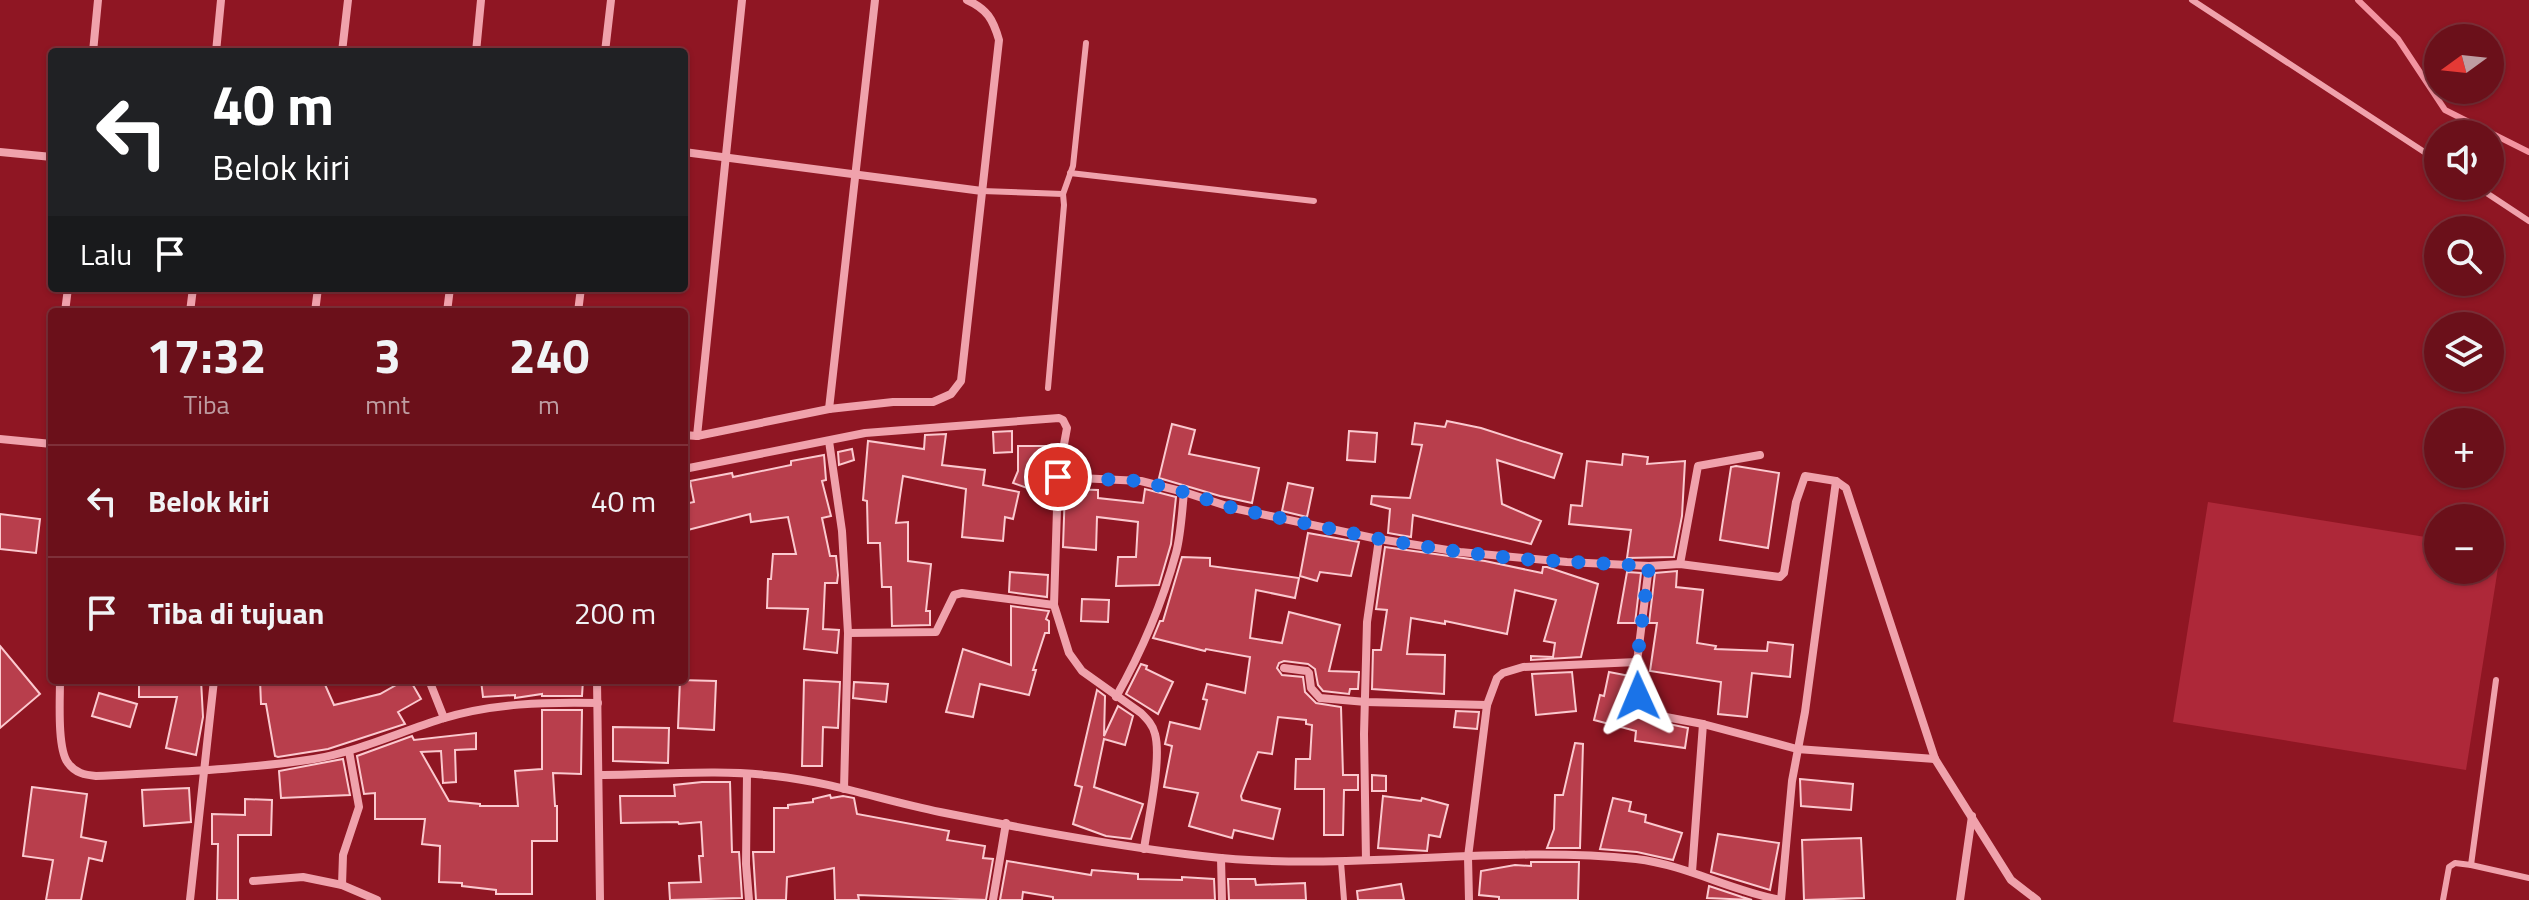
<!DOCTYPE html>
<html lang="id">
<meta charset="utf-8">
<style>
:root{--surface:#6b101a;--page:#701923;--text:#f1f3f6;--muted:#be9da2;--line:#7e3039}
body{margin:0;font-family:"Titillium Web",sans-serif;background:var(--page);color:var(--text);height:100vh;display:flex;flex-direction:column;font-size:30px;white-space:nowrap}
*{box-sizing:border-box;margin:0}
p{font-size:26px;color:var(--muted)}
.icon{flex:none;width:44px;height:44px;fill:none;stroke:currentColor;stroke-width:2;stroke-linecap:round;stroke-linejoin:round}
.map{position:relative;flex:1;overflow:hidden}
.panel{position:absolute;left:48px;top:308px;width:640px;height:376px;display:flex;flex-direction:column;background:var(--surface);border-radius:8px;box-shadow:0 2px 6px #0004,0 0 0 2px var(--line)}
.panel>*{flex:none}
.hud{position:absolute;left:48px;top:48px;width:640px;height:244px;border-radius:8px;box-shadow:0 2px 6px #0004,0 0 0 2px var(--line);background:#202124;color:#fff;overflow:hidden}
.needle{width:52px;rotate:255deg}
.tools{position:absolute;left:2424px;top:24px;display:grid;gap:16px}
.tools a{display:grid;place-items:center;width:80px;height:80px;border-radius:50%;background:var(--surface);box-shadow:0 2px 6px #0004,0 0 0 2px var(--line);font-size:40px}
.pin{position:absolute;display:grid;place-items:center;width:68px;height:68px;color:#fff;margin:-34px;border:4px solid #fff;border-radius:50%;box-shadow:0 2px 8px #0007}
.me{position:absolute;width:88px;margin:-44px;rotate:359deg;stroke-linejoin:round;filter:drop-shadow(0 0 6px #0008)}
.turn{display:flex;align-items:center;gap:28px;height:168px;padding:0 32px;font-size:36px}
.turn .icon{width:104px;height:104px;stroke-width:2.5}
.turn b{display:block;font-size:56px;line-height:68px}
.then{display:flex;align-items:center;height:76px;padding:0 32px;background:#0003;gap:16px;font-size:30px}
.eta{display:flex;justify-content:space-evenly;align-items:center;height:136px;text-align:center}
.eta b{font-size:48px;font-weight:700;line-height:56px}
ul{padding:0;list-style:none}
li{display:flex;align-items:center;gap:24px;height:112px;padding:0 32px;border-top:2px solid var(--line)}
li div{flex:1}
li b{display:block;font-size:30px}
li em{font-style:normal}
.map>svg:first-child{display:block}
</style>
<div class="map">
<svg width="2529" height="900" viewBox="0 0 2529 900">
<rect width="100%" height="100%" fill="#8f1623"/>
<!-- green -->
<path fill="#ae2839" d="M2208 502 2438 539V570H2490V548L2501 549 2466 770 2173 722Z"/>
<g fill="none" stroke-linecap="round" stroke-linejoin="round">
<!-- stream -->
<path stroke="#f394a1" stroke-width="6" d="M2358 0 2398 39 2445 110 2529 152"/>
</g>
<!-- building -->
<g fill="#b83e4c" stroke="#fbc9cf" stroke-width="2">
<path d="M1447 421 1481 428 1562 454 1554 478 1497 460 1502 504 1541 521 1531 544 1413 515 1411 537 1388 533 1390 509 1371 504 1372 496 1410 498 1422 445 1412 444 1415 423 1445 427Z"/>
<path d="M1172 424 1195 430 1189 454 1259 468 1252 503 1220 496 1159 478Z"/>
<path d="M1012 431V452L994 453 993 432Z"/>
<path d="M1349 431 1377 433 1375 462 1347 460Z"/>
<path d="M946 434 942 465 985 470 983 485 1019 492 1013 519 1005 517 1003 541 962 537 966 489 903 476 896 523 908 522V561L931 564 926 611H930V625L892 626 891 587H882L880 543H868L867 501 863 500 868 441 924 449 925 435Z"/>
<path d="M1018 446H1045V490L1030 489 1013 483 1018 471Z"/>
<path d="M852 449 854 460 839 465 838 452Z"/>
<path d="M1623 454 1648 457 1647 464 1685 461 1682 516 1674 557 1627 558 1631 530 1569 524 1571 505 1582 506 1587 461 1622 465Z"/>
<path d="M824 455 826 480 822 481 831 516 822 518 830 556H836L838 575 837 583H825L823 629 839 630 837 653 804 649 808 609 767 608 768 579H771L773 554H796L788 517 751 522 750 514 684 531V504L694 502 690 481 732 473 733 477 791 465V461Z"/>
<path d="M1736 466 1779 473 1768 548 1720 540 1731 467Z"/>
<path d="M1288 483 1313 488 1307 517 1282 511Z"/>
<path d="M1065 489 1098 490V498L1143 503 1145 489 1176 497 1171 544 1159 585 1116 586 1118 557H1136L1138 522 1097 517 1096 550 1063 547Z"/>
<path d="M0 514 40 519 36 553 0 549Z"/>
<path d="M1308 533 1359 542 1351 576 1320 572 1317 581 1300 576Z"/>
<path d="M1385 547 1485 561 1542 573 1543 567H1547L1598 584 1581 657 1531 660V656L1553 657 1555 643 1544 641 1556 600 1515 590 1507 634 1445 621V624L1411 618 1407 654 1445 655 1444 694 1372 689 1373 650H1381L1387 610 1376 609Z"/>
<path d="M1182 557 1210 558V566L1299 578 1295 598 1256 590 1250 638 1282 643 1289 612 1340 625 1329 671 1359 672 1358 689H1350L1349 694 1323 691 1318 685 1315 669 1308 664 1284 661 1279 663 1277 668 1282 675 1303 677 1305 692 1316 703 1341 707 1343 775H1358V790H1344L1343 835H1324V789H1295L1296 759H1310L1312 725 1306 724V720L1278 717 1272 754 1258 752 1241 796 1242 800 1280 809 1273 839 1234 830 1232 838 1189 826 1198 793 1164 787 1172 746 1165 744 1170 722 1200 729 1207 700 1203 699 1207 684 1245 693 1250 657 1206 649 1205 651 1153 638 1160 621H1163Z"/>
<path d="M1677 571 1676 587 1703 590 1697 643 1716 646 1715 649 1767 651 1768 642 1793 645 1790 677 1752 673 1747 717 1718 714 1721 682 1650 671 1657 623H1649L1655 573Z"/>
<path d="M1010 572 1048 575 1047 597 1009 592Z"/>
<path d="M1627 572 1641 573 1635 623H1618Z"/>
<path d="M1082 599 1109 600 1108 622 1081 621Z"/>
<path d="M1011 606 1049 611 1046 619 1049 621V633H1045L1033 670H1036L1029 695 980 684 973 717 946 712 963 649 1011 665Z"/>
<path d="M0 646 40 694 0 728Z"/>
<path d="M1141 664 1147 666 1146 669 1173 682 1158 714 1126 694Z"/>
<path d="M1572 672 1576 711 1536 715 1532 674Z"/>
<path d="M1609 672 1630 676 1629 702 1633 703 1630 716 1688 728 1685 748 1635 741 1636 731 1594 720 1600 695 1604 696Z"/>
<path d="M139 680H201L203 717 196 755 166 748 177 697H139Z"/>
<path d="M260 680H323L334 705 380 694 405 680H410L421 699 398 712 405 724 328 749 278 757 275 756 266 704H261Z"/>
<path d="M481 680H583L582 696H542V694L515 698V695L483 697Z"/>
<path d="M680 680 716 681 714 730 678 728Z"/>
<path d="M804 680 840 682 838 728 823 727 822 766H802Z"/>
<path d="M854 682 888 684 886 702 853 698Z"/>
<path d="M1097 690 1105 696 1104 736 1118 706 1133 716 1125 745 1104 739 1094 787 1143 804 1131 839 1106 836 1073 824 1082 787 1075 785Z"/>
<path d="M99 693 137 704 130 727 92 716Z"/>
<path d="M542 710H582L581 774 553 773 555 806H557V841H532V894H496V890L462 886V883L439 882 440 846 422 844 425 819H375V793L364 794 357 756 412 736 414 740 476 733V749L455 750 456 782 443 783 441 751 421 752 449 801 480 804V806H518L515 771 542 769Z"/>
<path d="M1456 711 1479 712 1477 729 1454 727Z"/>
<path d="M613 727 669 728 668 763 613 761Z"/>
<path d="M1575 743 1583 744 1580 848H1547L1554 829 1555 795H1563Z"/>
<path d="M343 759 350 795 281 798 279 771Z"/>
<path d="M1372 775 1386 776V791H1372Z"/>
<path d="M1800 779 1853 784 1851 810 1801 806Z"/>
<path d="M702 782H730L732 852H739L742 898 670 900 669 883 701 882 699 856H703L701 822 679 824 678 822 621 823 620 796H675L674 785Z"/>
<path d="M32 787 87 794 81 837 106 842 102 861 89 858 81 900H46L53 860 23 856Z"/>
<path d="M189 788 191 822 144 826 142 790Z"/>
<path d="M830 795 831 798 843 796 854 798 857 814 949 831 947 840 985 846 983 858 993 859 986 900 858 895 859 900H835L834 868 787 877 786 900H756L753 852H774V808H788V805L813 802V799Z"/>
<path d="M1383 796 1421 801 1422 798 1448 805 1440 837 1429 835 1427 851 1378 848Z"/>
<path d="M1613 798 1631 802 1629 811 1646 815 1645 822 1682 833 1673 860 1637 852 1600 849Z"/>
<path d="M245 799 272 800 271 835H238V900H217L218 844H212V814L245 815Z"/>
<path d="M1718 834 1779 843 1770 890 1711 872Z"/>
<path d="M1861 838 1864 898 1804 900 1802 840Z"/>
<path d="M1007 861 1091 875 1092 870 1138 874V879L1182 880V877L1214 879 1215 900H1053V897L1023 892 1022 900H1000Z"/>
<path d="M1531 862H1579L1578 900H1499V897L1479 895 1481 871 1515 865 1531 866Z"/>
<path d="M1228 879H1255L1256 885 1305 883 1306 900H1229Z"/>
<path d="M1401 884 1404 900H1358L1357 891Z"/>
<path d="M1709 886 1742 897 1752 900 1707 898Z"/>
</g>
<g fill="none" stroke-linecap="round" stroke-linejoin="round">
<!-- service -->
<g stroke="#f0a2ac" stroke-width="6">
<path d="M2192 0 2438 161"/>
<path d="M1070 173 1314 201"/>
<path d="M2476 186 2529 221"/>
<path d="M982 191 1063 194 1064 205 1048 388"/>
<path d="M1063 194 1073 166 1086 43"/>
<path d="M1341 862 1344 900"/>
<path d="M2471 865 2529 878"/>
<path d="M2443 900 2449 867 2455 863 2471 865 2496 680"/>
</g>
<!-- minor -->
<g stroke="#f0a2ac" stroke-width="8">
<path d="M93 52 98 0"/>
<path d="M216 52 221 0"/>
<path d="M342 52 348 0"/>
<path d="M476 52 481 0"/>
<path d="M605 52 611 0"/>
<path d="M0 152 52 157"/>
<path d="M684 152 982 191"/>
<path d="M65 312 68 288"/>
<path d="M190 312 193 288"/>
<path d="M315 312 318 288"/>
<path d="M447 312 450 288"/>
<path d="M578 312 581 288"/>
<path d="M829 409 875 0"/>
<path d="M684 435 697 436 829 409 893 402H933L951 394 961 381 999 40C993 19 987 9 967 0"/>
<path d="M697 436 742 0"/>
<path d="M0 439 52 444"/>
<path d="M829 441 842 531 848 633 844 789"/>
<path d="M684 469 865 433 1059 418 1063 420 1067 428 1058 477 1054 605 1069 653 1082 671 1141 713C1147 719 1153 725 1155 734 1162 759 1148 821 1144 849"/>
<path d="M1058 477 1141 481 1184 492 1233 508 1373 538 1460 552 1567 562 1649 566 1680 564 1780 577 1784 573 1796 502 1805 476 1836 481 1846 488 1935 759 2011 880 2037 900"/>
<path d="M1680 564 1698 466 1760 455"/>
<path d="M1649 566 1637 662 1638 696 1642 708 1650 714 1703 724 1797 749 1935 759"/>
<path d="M848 633 936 632 954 595 962 593 1054 605"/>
<path d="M1284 668 1307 671 1309 673 1311 688 1320 698 1366 702 1487 705"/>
<path d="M60 680C60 699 57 749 68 763 75 773 85 775 96 776 168 772 242 770 314 759 356 752 400 732 441 719 492 703 546 702 598 703"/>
<path d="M429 680 444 718"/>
<path d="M597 680 600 900"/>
<path d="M1116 697C1142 651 1162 604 1176 553 1181 534 1182 512 1184 492"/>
<path d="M747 774 746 864 749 900"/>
<path d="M599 775C657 775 717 769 775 776 831 782 885 801 940 812 1026 829 1114 846 1202 856 1347 873 1492 844 1636 859 1687 865 1731 891 1781 900"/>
<path d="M1221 858 1222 900"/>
<path d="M1366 860 1364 734 1367 622 1379 539"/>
<path d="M1692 872 1703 724"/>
<path d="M253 881 303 877 342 885 377 900"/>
<path d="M342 885 343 855 359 807 349 751"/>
<path d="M190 900 214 680"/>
<path d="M993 900 1006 823"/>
<path d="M1469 900 1468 857 1487 705 1497 678 1503 673 1523 667 1637 662"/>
<path d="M1781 900 1792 781 1805 712 1836 481"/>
<path d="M1960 900 1972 816"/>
</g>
</g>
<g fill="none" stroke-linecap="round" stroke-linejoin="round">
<!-- route -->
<path stroke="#1a73e8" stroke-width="14" stroke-dasharray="0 25.2" d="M1058 477 1141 481 1184 492 1233 508 1379 539 1460 552 1521 559 1649 566 1637 662 1638 696"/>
</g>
</svg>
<div class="tools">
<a><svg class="needle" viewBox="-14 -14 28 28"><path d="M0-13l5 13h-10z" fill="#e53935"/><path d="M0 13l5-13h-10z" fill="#be9da2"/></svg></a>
<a><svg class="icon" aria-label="sound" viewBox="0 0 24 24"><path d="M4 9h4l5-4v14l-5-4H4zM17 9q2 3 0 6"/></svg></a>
<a><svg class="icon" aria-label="search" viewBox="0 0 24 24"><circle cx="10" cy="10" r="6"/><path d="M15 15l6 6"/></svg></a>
<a><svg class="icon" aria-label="layers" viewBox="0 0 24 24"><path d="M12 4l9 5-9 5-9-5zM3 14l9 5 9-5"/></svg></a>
<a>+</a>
<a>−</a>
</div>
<div class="pin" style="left:1058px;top:477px;background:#d93025"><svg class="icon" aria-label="arrive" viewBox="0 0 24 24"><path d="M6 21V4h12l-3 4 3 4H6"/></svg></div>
<svg class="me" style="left:1638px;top:696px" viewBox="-20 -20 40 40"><path d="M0-17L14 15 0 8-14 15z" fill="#1a73e8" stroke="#fff" stroke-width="4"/></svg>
<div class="hud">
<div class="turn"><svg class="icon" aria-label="left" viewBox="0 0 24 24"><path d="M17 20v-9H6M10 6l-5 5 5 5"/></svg><div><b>40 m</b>Belok kiri</div></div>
<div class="then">Lalu<svg class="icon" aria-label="arrive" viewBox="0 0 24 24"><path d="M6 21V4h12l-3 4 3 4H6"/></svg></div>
</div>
<section class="panel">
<div class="eta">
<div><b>17:32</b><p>Tiba</p></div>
<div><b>3</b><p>mnt</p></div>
<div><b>240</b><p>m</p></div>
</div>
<ul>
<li><svg class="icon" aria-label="left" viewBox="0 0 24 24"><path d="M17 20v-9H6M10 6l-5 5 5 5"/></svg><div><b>Belok kiri</b></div><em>40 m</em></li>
<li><svg class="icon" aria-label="arrive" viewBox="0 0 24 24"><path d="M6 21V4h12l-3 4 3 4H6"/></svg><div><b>Tiba di tujuan</b></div><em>200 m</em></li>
</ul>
</section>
</div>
